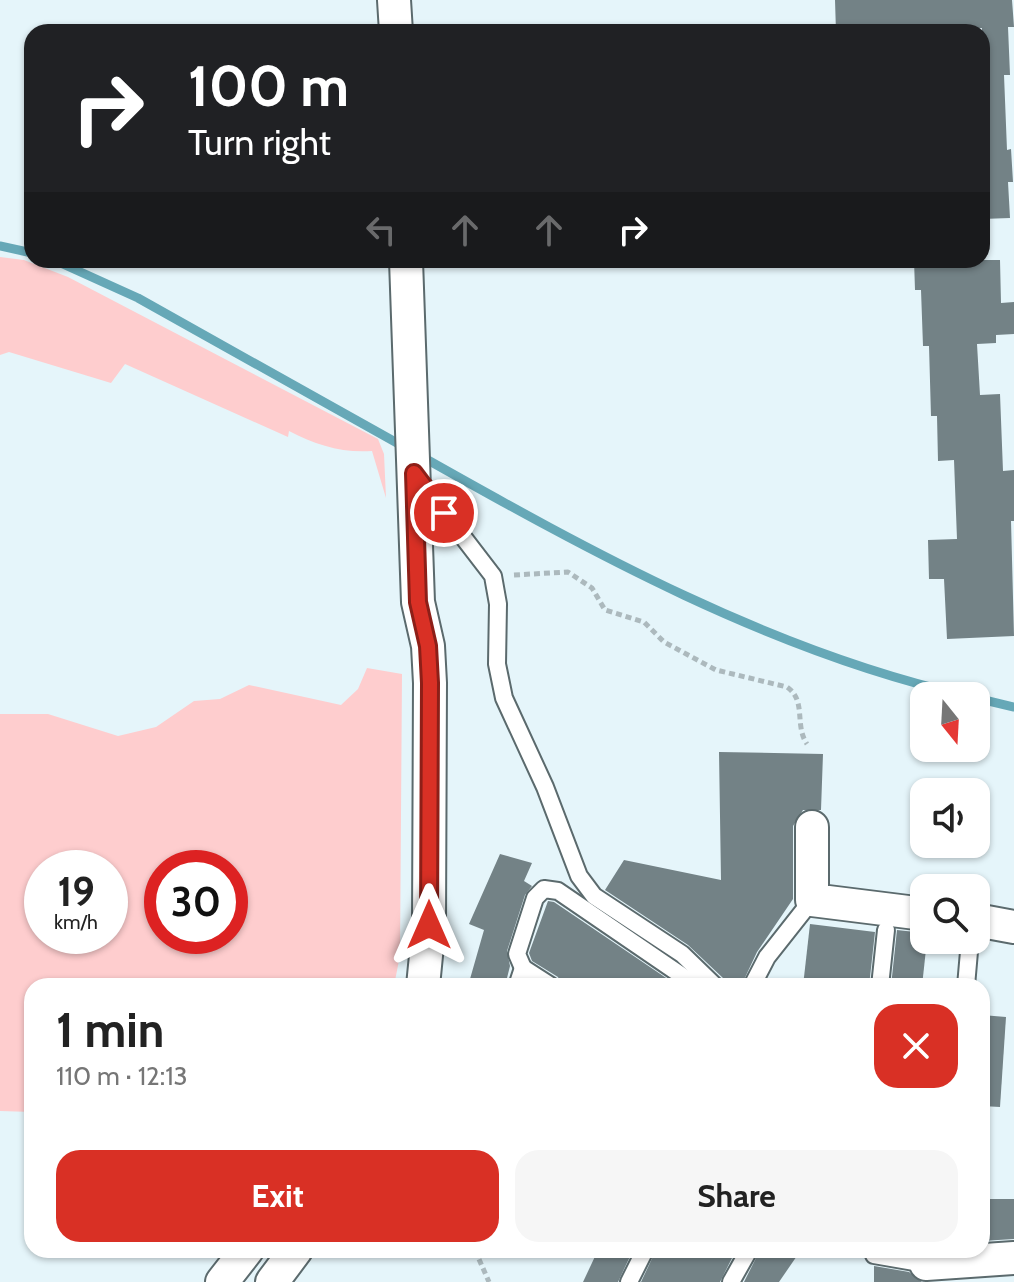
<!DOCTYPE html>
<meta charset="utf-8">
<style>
:root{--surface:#fff;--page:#f6f6f6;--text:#222;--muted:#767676;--accent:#d93025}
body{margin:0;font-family:Cabin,sans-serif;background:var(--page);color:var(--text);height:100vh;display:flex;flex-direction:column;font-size:30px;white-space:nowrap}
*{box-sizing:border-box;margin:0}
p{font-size:26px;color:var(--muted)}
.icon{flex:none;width:44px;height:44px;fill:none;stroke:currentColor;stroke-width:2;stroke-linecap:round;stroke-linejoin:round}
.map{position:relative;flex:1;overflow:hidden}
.panel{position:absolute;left:24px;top:978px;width:966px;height:280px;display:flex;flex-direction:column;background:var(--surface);border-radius:24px;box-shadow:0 2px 6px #0004}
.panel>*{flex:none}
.guide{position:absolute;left:24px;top:24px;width:966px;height:244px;border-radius:24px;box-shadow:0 2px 6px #0004;background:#202124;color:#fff;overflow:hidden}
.needle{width:52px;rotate:162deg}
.controls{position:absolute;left:910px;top:682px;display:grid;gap:16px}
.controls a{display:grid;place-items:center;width:80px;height:80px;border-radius:16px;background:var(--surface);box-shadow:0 2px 6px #0004;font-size:40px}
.speed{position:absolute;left:24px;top:850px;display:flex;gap:16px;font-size:40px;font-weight:700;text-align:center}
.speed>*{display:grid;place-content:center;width:104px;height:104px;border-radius:50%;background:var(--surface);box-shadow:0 2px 6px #0004;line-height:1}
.speed small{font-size:20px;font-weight:400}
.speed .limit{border:12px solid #d22;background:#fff;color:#111}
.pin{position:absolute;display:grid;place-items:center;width:68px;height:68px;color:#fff;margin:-34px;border:4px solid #fff;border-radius:50%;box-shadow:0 2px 8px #0007}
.me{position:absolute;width:88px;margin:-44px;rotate:0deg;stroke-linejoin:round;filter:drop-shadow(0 0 6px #0008)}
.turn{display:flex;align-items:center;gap:28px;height:168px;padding:0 32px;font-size:36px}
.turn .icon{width:104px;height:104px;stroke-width:2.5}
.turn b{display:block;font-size:56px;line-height:68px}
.lanes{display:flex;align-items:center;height:76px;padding:0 32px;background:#0003;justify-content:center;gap:40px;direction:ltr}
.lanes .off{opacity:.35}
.round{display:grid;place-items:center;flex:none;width:84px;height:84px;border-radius:24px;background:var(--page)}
.overview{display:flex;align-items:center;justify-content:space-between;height:136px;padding:0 32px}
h1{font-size:48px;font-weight:800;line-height:60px}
.cta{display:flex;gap:16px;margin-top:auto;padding:16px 32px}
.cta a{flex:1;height:92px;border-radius:24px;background:var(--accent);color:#fff;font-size:32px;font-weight:800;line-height:92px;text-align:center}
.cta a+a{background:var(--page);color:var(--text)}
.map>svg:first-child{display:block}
</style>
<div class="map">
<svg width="1014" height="1282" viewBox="0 0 1014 1282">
<rect width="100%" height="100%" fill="#e5f5fa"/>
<!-- green -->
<g fill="#fecdce" fill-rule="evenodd">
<path d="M0 257 24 260 68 277 378 439 384 454 386 498 372 451C341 453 316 445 289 431L288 437 125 364 111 383 9 352 0 355Z"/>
<path d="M367 668 402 674 400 955 394 986H32V1112L0 1111V714H48L118 736 156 727 194 701 220 699 249 685 341 705 358 689ZM42 868H110V936H42ZM162 868H230V936H162Z"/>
</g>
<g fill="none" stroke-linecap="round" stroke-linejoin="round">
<!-- stream -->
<g stroke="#66a8b7" stroke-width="9">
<path d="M0 246 32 253"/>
<path d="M54 260 138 298 406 448"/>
<path d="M419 455C591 552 772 652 967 696"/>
<path d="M976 698 1014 707"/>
</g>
</g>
<!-- building -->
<g fill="#738286">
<path d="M835 0H1012L1014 27H1008L1010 75H1004L1007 150 1011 149 1013 182H1008L1010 218 982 219V28L836 32Z"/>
<path d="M914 260H1000L1001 303 1014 302V334L996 335V343L977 344 980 395 1000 394 1003 471 1014 470V521H1011L1014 636 947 639 944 579H929L928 540 957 539 954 460 938 461 937 416H931L929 346H923L921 290H915Z"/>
<path d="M719 752 823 754 821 810H803L793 826V899L757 952 741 986H726L723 978 688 945 605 890 624 860 721 880Z"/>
<path d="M500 854 532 863 524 881 532 886 525 895 507 951 510 966 505 986H468L484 930 469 924Z"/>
<path d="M548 901 554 902 678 986H562L558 977 532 961 529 953Z"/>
<path d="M810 924 875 932 869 986H803Z"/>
<path d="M897 930 924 933 927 940 922 986H891Z"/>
<path d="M982 1015 1006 1017 1000 1107 982 1106Z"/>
<path d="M982 1199H1014V1239L982 1241Z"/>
<path d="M598 1250H633L618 1282H583Z"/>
<path d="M656 1250H736L720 1282H641Z"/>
<path d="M760 1250H801L779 1282H744Z"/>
<path d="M874 1266 909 1272 922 1282H874Z"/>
</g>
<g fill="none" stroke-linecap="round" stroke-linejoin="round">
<!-- lane casing -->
<g stroke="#5b6a6d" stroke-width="20">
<g id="lane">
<path d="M417 477 493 576 498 604 497 664 504 698 545 787 579 876 594 896 682 954 715 986"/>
<path d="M523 968 517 954 535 898 544 889 558 891 697 986"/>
<path d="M517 986 523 968 551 986"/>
<path d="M752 986 767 957 812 900"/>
<path d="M880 986 886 930"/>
<path d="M966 986 970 940"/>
<path d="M872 1250 874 1255 926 1264"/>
<path d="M629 1282 645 1250"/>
<path d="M731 1282 749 1250"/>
</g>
</g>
<!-- street casing -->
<g stroke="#5b6a6d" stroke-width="36">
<g id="street">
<path d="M394 0 396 32"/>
<path d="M406 260 418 602 428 646 430 683 429 925 423 986"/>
<path d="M812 827V900L924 914"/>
<path d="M976 920 1014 927"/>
<path d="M926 1264 1014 1258"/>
<path d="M222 1282 247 1250"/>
<path d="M272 1282 296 1250"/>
</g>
</g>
<!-- path -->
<g stroke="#acb9bd" stroke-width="5" stroke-dasharray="6 4" stroke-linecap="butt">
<path d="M514 575 568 572 592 588 605 610 644 622 664 642 716 670 787 687C807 701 794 725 807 744"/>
<path d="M475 1250 489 1282"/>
</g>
<!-- lane -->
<use href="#lane" stroke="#fff" stroke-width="16"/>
<!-- street -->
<use href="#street" stroke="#fff" stroke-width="32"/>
</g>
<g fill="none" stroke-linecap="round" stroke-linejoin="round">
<!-- route casing -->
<g stroke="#8d1f18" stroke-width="20">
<path id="route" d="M429 925 430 683 428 646 418 602 414 473 444 513"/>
</g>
<!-- route -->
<use href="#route" stroke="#d93025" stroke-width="14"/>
</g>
</svg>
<div class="controls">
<a><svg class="needle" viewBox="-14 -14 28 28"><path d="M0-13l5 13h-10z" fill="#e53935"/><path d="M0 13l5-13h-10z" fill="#767676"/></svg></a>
<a><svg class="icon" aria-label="sound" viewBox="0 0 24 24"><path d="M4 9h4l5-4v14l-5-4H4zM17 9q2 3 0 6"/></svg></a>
<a><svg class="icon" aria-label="search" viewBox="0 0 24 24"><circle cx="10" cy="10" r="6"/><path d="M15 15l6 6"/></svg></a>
</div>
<div class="speed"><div>19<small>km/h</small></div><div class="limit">30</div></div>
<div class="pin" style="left:444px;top:513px;background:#d93025"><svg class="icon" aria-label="arrive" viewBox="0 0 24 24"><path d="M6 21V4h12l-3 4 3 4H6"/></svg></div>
<svg class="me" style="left:429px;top:925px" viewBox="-20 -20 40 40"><path d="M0-17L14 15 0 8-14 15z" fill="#d93025" stroke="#fff" stroke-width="4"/></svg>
<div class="guide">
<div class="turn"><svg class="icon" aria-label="right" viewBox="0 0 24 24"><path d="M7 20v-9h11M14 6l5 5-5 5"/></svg><div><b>100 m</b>Turn right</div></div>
<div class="lanes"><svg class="icon off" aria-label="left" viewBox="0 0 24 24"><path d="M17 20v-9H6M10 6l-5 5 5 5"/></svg><svg class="icon off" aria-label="ahead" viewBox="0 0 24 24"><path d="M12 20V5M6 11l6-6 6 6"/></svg><svg class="icon off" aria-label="ahead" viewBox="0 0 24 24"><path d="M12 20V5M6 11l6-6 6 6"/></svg><svg class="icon" aria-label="right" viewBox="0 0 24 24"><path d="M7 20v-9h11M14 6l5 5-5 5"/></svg></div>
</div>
<section class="panel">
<div class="overview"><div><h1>1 min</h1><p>110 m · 12:13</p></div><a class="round" style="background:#d93025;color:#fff"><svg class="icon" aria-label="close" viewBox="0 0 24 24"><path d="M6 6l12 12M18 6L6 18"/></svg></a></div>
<div class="cta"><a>Exit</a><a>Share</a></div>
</section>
</div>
